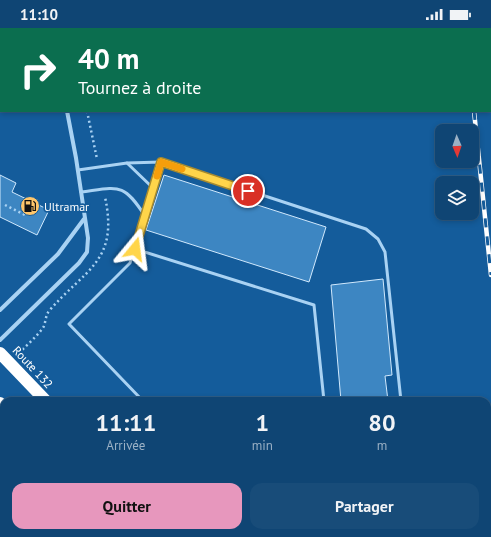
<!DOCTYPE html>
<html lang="fr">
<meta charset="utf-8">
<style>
:root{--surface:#0f4574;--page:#184c79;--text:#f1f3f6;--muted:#9bb1c5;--line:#2f5d86;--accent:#e797bd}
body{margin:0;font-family:"PT Sans",sans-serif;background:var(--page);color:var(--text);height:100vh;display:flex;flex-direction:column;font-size:15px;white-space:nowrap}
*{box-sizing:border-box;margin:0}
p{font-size:13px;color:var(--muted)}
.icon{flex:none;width:22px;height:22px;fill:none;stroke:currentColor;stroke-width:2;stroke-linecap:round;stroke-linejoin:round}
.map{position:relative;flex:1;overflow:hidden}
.panel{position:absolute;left:0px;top:369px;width:491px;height:140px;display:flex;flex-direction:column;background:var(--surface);border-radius:12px 12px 0 0;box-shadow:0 2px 6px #0003,0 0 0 1px var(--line)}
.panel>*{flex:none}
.banner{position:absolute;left:0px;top:0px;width:491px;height:84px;box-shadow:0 2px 6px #0003,0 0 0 1px var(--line);background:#0b6e4f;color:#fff;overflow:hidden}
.needle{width:26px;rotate:178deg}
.fabs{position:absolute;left:435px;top:96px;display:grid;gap:8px}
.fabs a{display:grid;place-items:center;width:44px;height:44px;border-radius:8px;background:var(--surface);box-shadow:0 2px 6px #0003,0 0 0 1px var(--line);font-size:20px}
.pin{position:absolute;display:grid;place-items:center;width:34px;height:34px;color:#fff;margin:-17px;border:2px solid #fff;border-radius:50%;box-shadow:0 1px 4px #0007}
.me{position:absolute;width:44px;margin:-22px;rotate:16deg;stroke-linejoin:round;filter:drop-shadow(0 0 3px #0008)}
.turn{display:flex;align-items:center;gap:14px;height:84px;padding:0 12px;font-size:18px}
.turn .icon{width:52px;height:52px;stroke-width:2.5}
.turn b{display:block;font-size:28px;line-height:34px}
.eta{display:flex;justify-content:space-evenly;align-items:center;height:68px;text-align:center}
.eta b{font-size:24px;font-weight:800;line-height:28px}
.button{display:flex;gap:8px;margin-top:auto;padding:8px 12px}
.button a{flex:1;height:46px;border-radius:12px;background:var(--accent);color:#111;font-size:16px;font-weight:800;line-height:46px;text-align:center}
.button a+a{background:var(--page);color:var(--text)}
.status{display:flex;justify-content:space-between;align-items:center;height:28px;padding:0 20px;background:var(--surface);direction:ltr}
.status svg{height:11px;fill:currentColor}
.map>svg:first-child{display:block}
</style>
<div class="status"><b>11:10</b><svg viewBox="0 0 49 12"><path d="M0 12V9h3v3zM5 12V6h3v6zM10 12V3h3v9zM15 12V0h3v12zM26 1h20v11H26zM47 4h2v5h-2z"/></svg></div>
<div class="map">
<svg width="491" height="509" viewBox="0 0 491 509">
<rect width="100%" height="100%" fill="#145c9b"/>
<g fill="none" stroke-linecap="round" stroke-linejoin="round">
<!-- stream -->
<g stroke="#9bcef6" stroke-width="5">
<path d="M0 437 4 441"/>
<path d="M72 505 76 509"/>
</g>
</g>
<!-- building -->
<g fill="#3d86c2" stroke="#d1e9fd">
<path d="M0 147 16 155 12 164 49 182 37 207 0 189Z"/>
<path d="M164 147 326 199 309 254 146 202Z"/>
<path d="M383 251 392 347 385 348 388 373H341L331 257Z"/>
</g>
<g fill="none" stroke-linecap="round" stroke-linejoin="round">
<!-- path -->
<g stroke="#a9d2f3" stroke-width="2.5" stroke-dasharray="2 3" stroke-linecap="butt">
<path d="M69 0V1"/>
<path d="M87 83 97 131"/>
<path d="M5 177 25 187"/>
<path d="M19 325C27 317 36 309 43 300 46 295 45 288 49 283 85 241 119 234 105 169"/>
</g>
<!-- lane -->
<g stroke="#a9d2f3" stroke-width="3">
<path d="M127 135 153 160"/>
<path d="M78 142 127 135 161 134 366 201 378 211 385 224 401 373"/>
<path d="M81 164C119 159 123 154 145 188"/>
<path d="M135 221 314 277 324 373"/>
<path d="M143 373 69 296 130 235 161 134"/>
<path d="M268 505 272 509"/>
<path d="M416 505V509"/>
<path d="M306 509 310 505"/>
</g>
<!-- street -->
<g stroke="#a9d2f3" stroke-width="4">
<path d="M49 0V1"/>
<path d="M0 282 58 226 84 191"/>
<path d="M0 312 79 235 87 224 88 210 76 130 67 83"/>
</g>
<!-- highway -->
<g stroke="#fff" stroke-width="12">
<path d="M0 325 46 373"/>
<path d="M0 375 4 379"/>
<path d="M125 505 129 509"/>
<path d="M173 505 177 509"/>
</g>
<!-- rail casing -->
<g stroke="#fff" stroke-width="4.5">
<g id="rail">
<path d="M466 0V1"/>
<path d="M474 83 491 247"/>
</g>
</g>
<!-- rail -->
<use href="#rail" stroke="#145c9b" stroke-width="3" stroke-dasharray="9" stroke-linecap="butt"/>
</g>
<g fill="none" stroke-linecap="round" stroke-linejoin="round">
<!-- route casing -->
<g stroke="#a68a30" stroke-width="10">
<path id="route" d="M135 221 161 134 248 163"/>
</g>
<!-- route -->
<use href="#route" stroke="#ffd54a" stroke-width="7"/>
<!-- slow -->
<path stroke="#f59e0b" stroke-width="7" d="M157 148 161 134 182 141"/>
</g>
<!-- icons -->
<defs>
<g id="fuel-disc" transform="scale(1)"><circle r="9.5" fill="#ffc66b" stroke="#145c9b"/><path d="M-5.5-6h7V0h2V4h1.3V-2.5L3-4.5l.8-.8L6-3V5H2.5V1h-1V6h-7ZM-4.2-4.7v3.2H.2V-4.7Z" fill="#111"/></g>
</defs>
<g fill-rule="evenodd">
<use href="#fuel-disc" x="30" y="178"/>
</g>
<g text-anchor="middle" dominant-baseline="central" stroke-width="3.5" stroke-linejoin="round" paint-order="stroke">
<!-- poi labels -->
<g font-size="12" fill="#fff" stroke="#145c9b" text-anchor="start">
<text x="44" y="178">Ultramar</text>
</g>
<!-- street labels -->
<g font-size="12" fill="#fff" stroke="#145c9b">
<text transform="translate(33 339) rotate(47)">Route 132</text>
</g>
</g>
</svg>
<div class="fabs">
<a><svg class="needle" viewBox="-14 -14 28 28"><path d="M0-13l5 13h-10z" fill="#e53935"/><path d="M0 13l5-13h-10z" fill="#9bb1c5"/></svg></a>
<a><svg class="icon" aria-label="layers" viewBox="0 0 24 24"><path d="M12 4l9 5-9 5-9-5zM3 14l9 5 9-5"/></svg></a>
</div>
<div class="pin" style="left:248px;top:163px;background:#d93025"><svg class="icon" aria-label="arrive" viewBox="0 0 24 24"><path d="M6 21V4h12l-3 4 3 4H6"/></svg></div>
<svg class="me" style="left:135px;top:221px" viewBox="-20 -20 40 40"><path d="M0-17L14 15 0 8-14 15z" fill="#ffd54a" stroke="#fff" stroke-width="4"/></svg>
<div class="banner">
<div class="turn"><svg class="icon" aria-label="right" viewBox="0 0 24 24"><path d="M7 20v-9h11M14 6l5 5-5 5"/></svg><div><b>40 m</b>Tournez à droite</div></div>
</div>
<section class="panel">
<div class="eta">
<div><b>11:11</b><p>Arrivée</p></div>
<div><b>1</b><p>min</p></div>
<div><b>80</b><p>m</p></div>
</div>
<div class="button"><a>Quitter</a><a>Partager</a></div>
</section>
</div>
